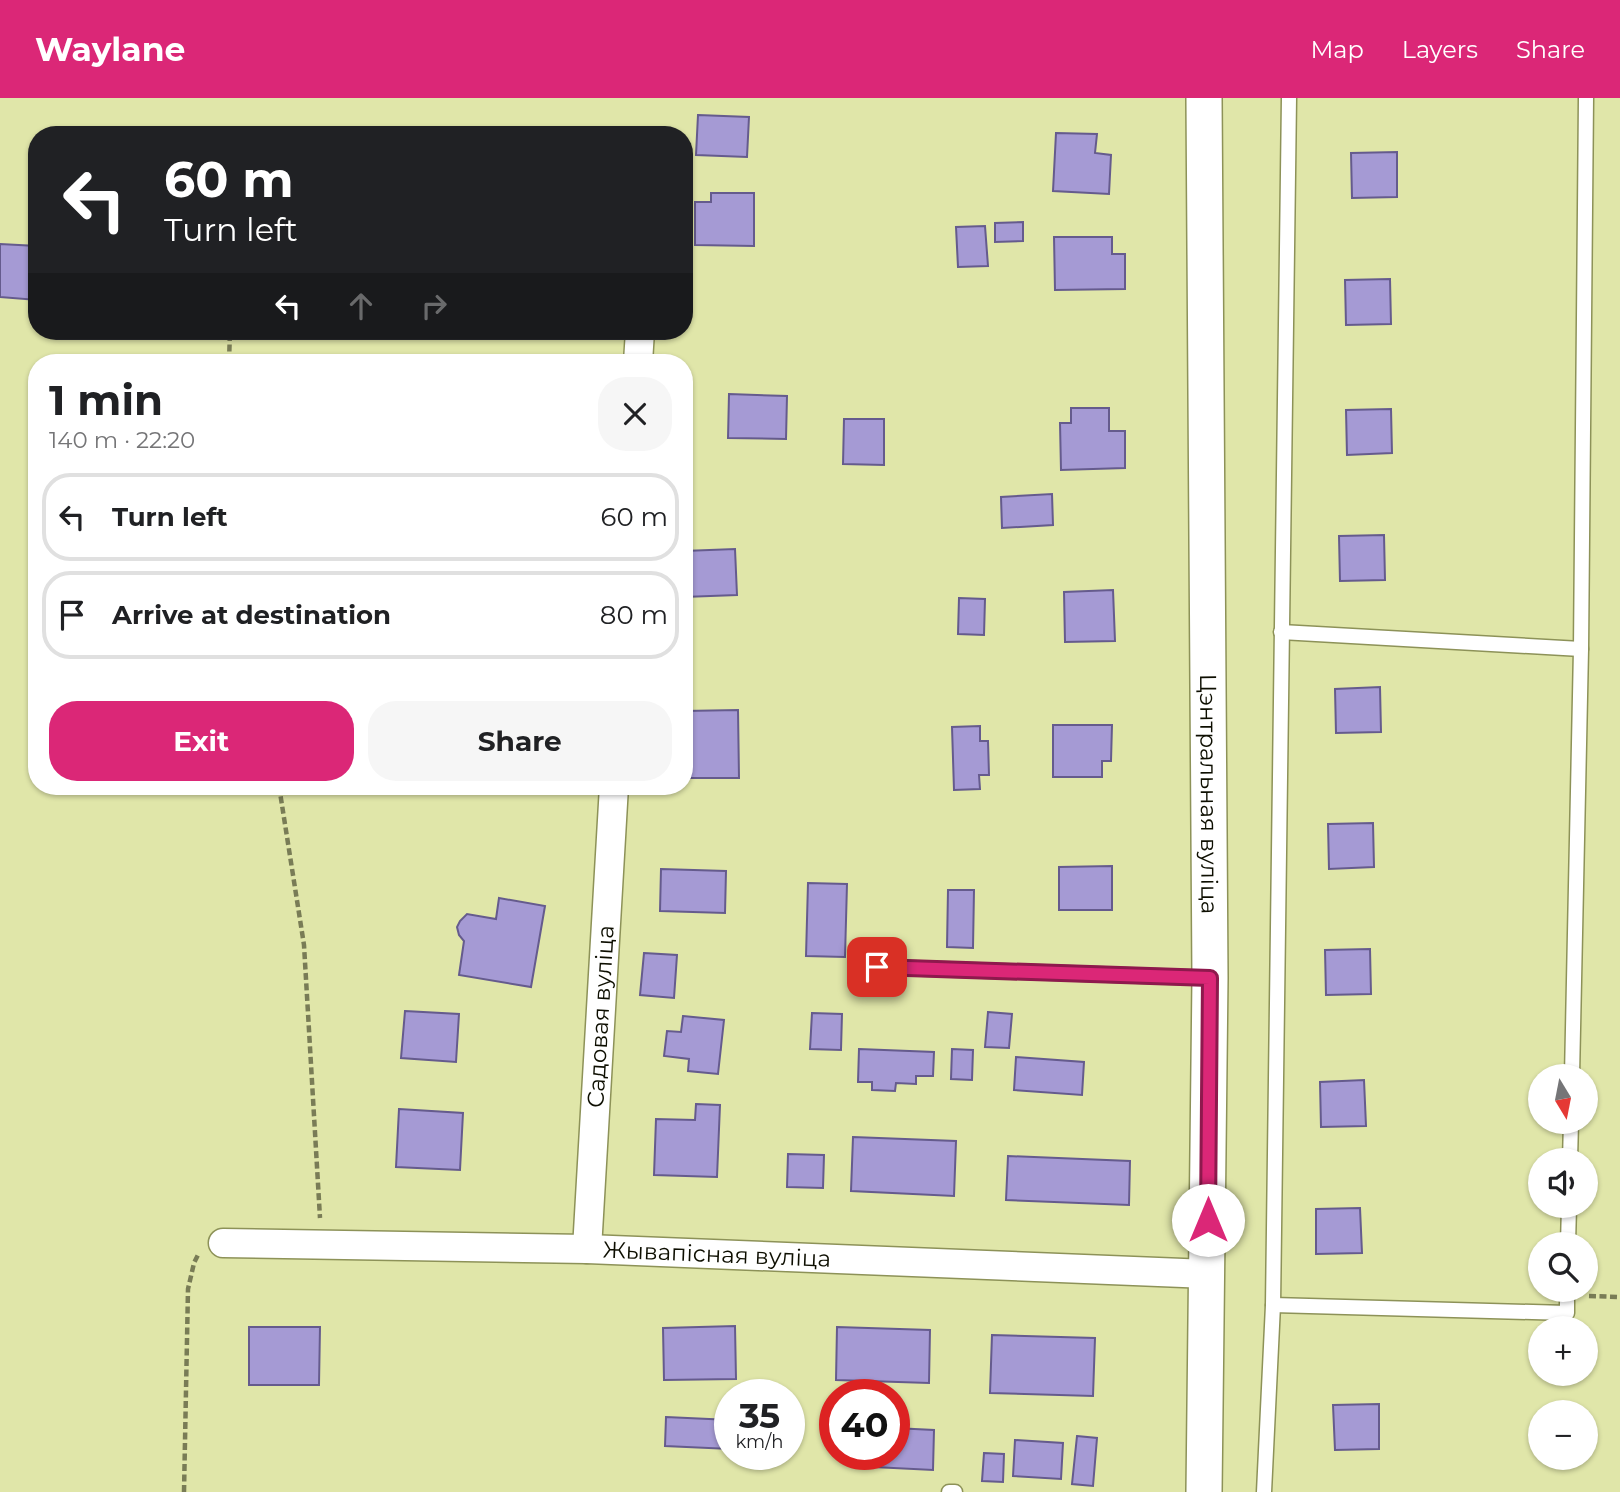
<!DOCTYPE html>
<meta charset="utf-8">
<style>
:root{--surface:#fff;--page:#f6f6f6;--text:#202124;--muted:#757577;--line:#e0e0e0;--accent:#db2777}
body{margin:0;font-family:Montserrat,sans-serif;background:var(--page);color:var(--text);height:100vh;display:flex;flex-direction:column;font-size:26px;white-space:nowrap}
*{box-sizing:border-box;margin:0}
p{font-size:23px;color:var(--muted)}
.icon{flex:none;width:38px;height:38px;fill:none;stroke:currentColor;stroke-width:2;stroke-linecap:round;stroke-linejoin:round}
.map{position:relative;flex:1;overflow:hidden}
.side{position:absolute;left:28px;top:256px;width:665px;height:441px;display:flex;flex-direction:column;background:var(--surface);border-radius:28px;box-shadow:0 2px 5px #0004}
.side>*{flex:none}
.hud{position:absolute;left:28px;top:28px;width:665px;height:214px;border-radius:28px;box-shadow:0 2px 5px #0004;background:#202124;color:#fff;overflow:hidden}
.needle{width:46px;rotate:170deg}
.fabs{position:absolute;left:1528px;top:966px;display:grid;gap:14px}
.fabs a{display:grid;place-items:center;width:70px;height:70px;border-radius:50%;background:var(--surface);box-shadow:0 2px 5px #0004;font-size:35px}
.speed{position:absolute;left:714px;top:1281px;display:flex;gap:14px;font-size:35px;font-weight:700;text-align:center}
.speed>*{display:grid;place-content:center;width:91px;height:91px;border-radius:50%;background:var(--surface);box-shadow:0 2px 5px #0004;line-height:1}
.speed small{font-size:18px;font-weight:400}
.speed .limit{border:10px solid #d22;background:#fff;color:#111}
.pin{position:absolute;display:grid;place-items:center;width:60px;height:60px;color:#fff;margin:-30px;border-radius:14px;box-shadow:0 4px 10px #0006}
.me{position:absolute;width:77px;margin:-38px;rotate:0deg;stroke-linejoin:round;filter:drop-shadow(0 0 5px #0008)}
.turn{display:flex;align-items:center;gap:24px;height:147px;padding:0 21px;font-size:32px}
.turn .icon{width:91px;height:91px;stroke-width:2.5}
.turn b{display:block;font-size:49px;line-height:60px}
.lanes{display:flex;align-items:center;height:66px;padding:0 21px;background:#0003;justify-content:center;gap:35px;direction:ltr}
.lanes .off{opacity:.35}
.round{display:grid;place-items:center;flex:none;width:74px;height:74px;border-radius:28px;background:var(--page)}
.summary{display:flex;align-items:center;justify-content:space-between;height:119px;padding:0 21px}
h1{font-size:42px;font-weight:700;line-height:52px}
.action{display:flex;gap:14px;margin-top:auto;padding:14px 21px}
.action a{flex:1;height:80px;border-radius:28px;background:var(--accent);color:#fff;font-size:28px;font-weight:700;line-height:80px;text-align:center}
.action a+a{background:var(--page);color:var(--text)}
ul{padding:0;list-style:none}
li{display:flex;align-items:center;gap:21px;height:88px;margin:0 14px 10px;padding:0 7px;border:4px solid var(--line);border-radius:28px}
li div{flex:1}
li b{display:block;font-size:26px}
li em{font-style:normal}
header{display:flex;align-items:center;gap:42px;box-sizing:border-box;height:98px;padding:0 35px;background:var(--accent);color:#fff}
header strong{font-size:33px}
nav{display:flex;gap:38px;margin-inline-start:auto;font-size:24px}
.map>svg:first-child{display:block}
</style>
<header>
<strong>Waylane</strong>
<nav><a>Map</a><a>Layers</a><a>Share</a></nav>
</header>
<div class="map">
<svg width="1620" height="1394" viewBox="0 0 1620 1394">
<rect width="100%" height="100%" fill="#e0e6a9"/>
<!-- building -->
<g fill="#a59ad4" stroke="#655b8d" stroke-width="2">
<path d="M698 17 749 19 747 59 696 57Z"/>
<path d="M1056 35 1097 36 1095 55 1111 57 1109 96 1053 93Z"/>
<path d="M1397 54V99L1352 100 1351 55Z"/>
<path d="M711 95H754V148L695 147V104H711Z"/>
<path d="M1023 124V143L995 144V125Z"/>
<path d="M985 128 988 168 958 169 956 129Z"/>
<path d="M1054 139H1112V156H1125V191L1055 192Z"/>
<path d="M0 146 37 148V202L0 199Z"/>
<path d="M1390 181 1391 226 1346 227 1345 182Z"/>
<path d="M729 296 787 298 786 341 728 340Z"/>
<path d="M1071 310H1109V333H1125V370L1061 372 1060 325H1071Z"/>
<path d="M1391 311 1392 355 1347 357 1346 312Z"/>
<path d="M844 321H884V367L843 366Z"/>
<path d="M1052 396 1053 427 1002 430 1001 399Z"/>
<path d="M1384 437 1385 482 1340 483 1339 438Z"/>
<path d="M735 451 737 497 684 499V453Z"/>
<path d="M1113 492 1115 543 1065 544 1064 494Z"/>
<path d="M959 500 985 501 984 537 958 536Z"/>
<path d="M1380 589 1381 634 1336 635 1335 591Z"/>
<path d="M738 612 739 680H684V613Z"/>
<path d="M1053 627H1112L1111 663H1102V679H1053Z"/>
<path d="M980 628V643H988L989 677H979L980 691 954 692 952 629Z"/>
<path d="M1373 725 1374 769 1329 771 1328 726Z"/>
<path d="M1112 768V812H1059V769Z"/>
<path d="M661 771 726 773 725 815 660 813Z"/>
<path d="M808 785 847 786 845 859 806 858Z"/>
<path d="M948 792H974L973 850 947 849Z"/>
<path d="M499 800 545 808 531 889 459 877 464 843 459 837 457 829 460 823 467 816 496 821Z"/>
<path d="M1370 851 1371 896 1326 897 1325 852Z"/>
<path d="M644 855 677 857 674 900 640 897Z"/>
<path d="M405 913 459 916 456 964 401 960Z"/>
<path d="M988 914 1012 916 1009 950 985 949Z"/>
<path d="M812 915 842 916 841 952 810 951Z"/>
<path d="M683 918 724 922 718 976 688 973 689 961 664 958 667 933 681 934Z"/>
<path d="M859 951 934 954 933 978H916V986L896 985 895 993 872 992V984H858Z"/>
<path d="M952 951 973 952 972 982 951 981Z"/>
<path d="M1016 959 1084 964 1082 997 1014 992Z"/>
<path d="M1364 982 1366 1028 1321 1029 1320 984Z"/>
<path d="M696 1006 720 1007 717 1079 654 1077 656 1021 695 1022Z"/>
<path d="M399 1011 463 1015 460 1072 396 1069Z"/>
<path d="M853 1039 956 1043 954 1098 851 1093Z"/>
<path d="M788 1056 824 1057 823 1090 787 1089Z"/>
<path d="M1008 1058 1130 1063 1129 1107 1006 1102Z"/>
<path d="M1360 1110 1362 1155 1316 1156V1111Z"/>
<path d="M735 1228 736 1281 664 1282 663 1230Z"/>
<path d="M249 1229H320L319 1287H249Z"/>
<path d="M837 1229 930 1232 929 1285 836 1282Z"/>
<path d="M992 1237 1095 1240 1093 1298 990 1295Z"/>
<path d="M1379 1306V1351L1335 1352 1333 1307Z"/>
<path d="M666 1319 730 1322V1351L665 1348Z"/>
<path d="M894 1330 934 1332 933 1372 854 1368V1356H894Z"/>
<path d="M1077 1338 1097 1340 1093 1388 1072 1386Z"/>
<path d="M1015 1342 1063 1345 1061 1381 1013 1378Z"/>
<path d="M984 1355 1004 1356 1003 1384 982 1383Z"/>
</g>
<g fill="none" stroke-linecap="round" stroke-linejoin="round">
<!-- service casing -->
<g stroke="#8d9258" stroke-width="17">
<g id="service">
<path d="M1281 534 1581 551"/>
<path d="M877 869 1210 880"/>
<path d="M1572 978 1581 551 1586 0"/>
<path d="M1570 1062 1571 1024"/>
<path d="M1568 1146 1569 1108"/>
<path d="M1273 1207 1567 1215V1192"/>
<path d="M949 1394H955"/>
<path d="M1264 1394 1273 1207 1289 0"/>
</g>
</g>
<!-- minor casing -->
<g stroke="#8d9258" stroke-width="31">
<g id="minor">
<path d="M638 264 640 233"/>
<path id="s1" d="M223 1145 587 1151 1208 1176"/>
<path id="s2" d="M587 1151 614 688"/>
</g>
</g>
<!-- tertiary casing -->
<g stroke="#8d9258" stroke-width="38">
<g id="tertiary">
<path id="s3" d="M1204 0 1210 880 1204 1394"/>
</g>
</g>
<!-- path -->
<g stroke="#797c56" stroke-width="4.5" stroke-dasharray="7 3.5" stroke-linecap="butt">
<path d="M229 264 230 233"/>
<path d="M279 688 304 847 320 1120"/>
<path d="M1589 1198 1620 1199"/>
<path d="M184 1394 188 1191 194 1165 198 1157"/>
</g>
<!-- service -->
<use href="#service" stroke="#fff" stroke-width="14"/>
<!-- minor -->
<use href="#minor" stroke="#fff" stroke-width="28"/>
<!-- tertiary -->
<use href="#tertiary" stroke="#fff" stroke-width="35"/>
</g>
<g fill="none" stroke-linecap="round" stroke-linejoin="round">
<!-- route casing -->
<g stroke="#8e194d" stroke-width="18">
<path id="route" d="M877 869 1210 880 1208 1122"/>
</g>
<!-- route -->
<use href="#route" stroke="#db2777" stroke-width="12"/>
</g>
<g text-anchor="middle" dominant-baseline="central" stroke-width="6" stroke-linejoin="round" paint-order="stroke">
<!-- street labels -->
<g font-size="23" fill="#0d0e00" stroke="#fff">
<text stroke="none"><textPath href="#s3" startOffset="696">Цэнтральная вуліца</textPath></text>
<text stroke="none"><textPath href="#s2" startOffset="233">Садовая вуліца</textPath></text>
<text stroke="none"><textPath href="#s1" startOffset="494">Жывапісная вуліца</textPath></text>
</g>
</g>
</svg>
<div class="fabs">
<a><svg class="needle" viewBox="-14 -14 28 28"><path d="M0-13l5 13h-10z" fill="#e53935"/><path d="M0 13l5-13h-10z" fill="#757577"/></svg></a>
<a><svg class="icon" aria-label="sound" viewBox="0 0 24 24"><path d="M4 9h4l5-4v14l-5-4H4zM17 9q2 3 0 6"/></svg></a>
<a><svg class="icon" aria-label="search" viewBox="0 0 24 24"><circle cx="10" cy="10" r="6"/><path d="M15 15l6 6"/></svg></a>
<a>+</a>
<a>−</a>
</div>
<div class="speed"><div>35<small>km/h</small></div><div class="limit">40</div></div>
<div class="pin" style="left:877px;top:869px;background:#d93025"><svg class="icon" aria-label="arrive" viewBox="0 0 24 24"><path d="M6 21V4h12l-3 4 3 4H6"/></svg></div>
<svg class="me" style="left:1208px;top:1122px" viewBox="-20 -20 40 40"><circle r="19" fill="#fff"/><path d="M0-13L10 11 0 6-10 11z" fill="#db2777"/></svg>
<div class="hud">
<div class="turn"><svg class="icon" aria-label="left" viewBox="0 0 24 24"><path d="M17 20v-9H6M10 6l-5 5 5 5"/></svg><div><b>60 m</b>Turn left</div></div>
<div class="lanes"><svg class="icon" aria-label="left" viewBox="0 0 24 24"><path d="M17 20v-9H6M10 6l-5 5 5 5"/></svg><svg class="icon off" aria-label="ahead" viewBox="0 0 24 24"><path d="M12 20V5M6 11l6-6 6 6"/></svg><svg class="icon off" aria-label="right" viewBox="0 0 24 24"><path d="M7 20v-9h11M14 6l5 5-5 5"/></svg></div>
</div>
<section class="side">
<div class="summary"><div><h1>1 min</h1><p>140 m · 22:20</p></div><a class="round"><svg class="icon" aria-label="close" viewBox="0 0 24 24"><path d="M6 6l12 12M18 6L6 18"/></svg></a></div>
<ul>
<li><svg class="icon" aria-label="left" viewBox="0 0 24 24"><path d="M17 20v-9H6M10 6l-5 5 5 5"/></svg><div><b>Turn left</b></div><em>60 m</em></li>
<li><svg class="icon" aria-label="arrive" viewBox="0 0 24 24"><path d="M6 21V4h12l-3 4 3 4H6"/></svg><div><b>Arrive at destination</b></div><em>80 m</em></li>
</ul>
<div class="action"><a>Exit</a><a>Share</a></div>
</section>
</div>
